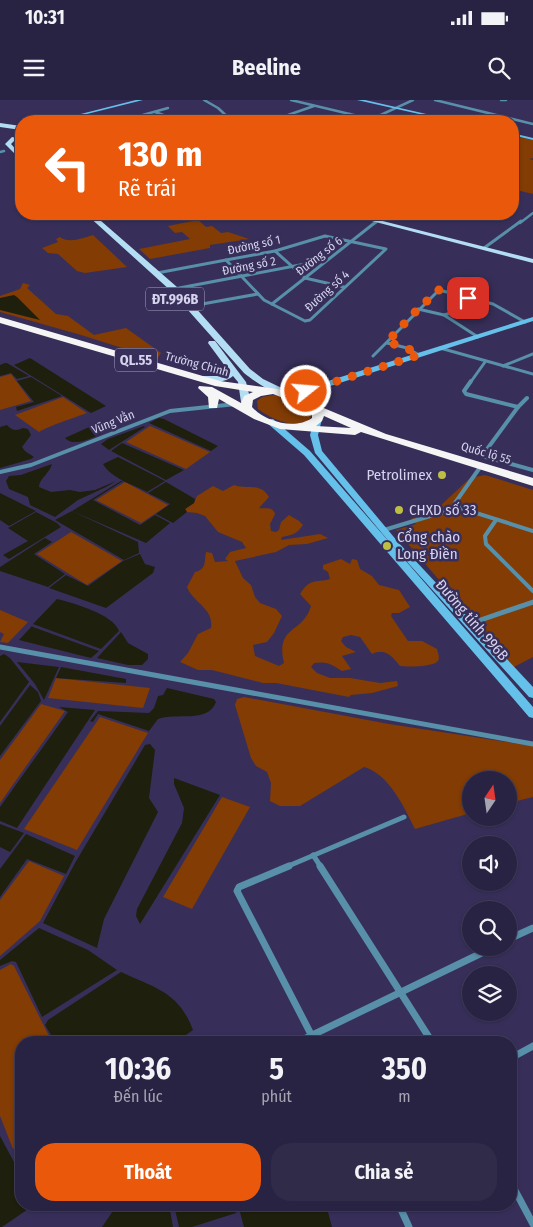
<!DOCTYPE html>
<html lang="vi">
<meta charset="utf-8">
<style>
:root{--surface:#292343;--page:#312b4a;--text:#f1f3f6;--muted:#a5a4b2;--line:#45405c;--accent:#ea580c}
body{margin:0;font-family:"Fira Sans Condensed",sans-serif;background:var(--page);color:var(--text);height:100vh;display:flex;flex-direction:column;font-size:19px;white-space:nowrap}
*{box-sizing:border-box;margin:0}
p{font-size:16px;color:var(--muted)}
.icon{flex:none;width:28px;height:28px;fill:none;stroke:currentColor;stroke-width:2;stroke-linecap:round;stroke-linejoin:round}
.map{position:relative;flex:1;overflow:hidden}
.details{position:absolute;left:15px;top:936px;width:502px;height:175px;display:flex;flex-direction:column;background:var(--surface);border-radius:20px;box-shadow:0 1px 4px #0004,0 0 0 1px var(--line)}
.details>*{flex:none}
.banner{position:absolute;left:15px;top:15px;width:504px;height:105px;border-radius:20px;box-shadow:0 1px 4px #0004,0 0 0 1px var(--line);background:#ea580c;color:#fff;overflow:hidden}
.needle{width:32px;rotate:13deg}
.fabs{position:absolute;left:462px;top:671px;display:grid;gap:10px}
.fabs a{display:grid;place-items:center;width:55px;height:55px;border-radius:50%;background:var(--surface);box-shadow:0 1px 4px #0004,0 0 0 1px var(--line);font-size:25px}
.pin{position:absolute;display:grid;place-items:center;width:42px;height:42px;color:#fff;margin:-21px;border-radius:10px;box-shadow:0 2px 8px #0006}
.me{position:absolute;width:55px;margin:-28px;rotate:73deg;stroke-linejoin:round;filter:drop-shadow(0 0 4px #0008)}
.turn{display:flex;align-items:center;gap:18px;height:105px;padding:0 20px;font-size:22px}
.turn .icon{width:65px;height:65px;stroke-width:2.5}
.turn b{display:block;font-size:35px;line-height:42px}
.eta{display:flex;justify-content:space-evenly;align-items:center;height:85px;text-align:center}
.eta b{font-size:30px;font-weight:700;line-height:35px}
.button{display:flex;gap:10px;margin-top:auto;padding:10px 20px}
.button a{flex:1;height:58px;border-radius:20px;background:var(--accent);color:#fff;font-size:20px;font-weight:700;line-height:58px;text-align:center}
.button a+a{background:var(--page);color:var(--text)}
.status{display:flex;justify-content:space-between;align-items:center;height:35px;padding:0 25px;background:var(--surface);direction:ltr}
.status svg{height:14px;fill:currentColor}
header{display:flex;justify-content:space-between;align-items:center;height:65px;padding:0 20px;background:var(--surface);font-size:22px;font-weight:700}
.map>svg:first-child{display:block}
</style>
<div class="status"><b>10:31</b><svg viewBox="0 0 49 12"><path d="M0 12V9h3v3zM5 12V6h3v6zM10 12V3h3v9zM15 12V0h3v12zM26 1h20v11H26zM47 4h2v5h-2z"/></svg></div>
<header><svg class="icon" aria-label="menu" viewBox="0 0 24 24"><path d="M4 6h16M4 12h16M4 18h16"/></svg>Beeline<svg class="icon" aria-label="search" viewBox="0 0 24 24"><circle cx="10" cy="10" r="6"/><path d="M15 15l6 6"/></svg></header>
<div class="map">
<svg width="533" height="1127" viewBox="0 0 533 1127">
<rect width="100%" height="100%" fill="#372f59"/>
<!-- green -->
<g fill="#823c04">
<path d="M515 36 533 40V58L529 59 533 60V94L516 90 513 91V39Z"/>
<path d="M198 120 206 127 212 126 221 133 228 132 249 139 210 145V148L150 159 139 149 190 139 182 132 175 133 168 126Z"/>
<path d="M93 135 127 167 85 173 77 171 58 154 48 153 42 148 58 142 56 139 60 137C69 144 83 138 93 135Z"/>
<path d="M23 183 30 185 27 188 56 214 68 216 94 235 126 228 161 253 157 259 81 235 0 212V196L20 189Z"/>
<path d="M11 274 31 301 0 310V277Z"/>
<path d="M274 295C286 296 305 303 312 313L310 319C293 330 272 319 258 309L257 301 262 297Z"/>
<path d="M63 297 87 313C76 317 46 327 39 332L15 315Z"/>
<path d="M150 326 210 352 186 369 126 342Z"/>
<path d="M485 375 533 390V557L514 567 396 430 416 424 411 419 437 409 470 378Z"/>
<path d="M125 382 168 405 141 423 96 400Z"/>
<path d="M234 385C248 390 260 382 269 397L259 408C265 409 273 406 275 414L270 424 271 431 276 432 279 430 281 422 289 415 299 421 303 425C297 434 292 435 282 437L281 440 320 434 328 438 307 444 289 445 276 452 235 461 243 478 251 485 255 497 260 503 276 509 282 516 274 533 267 542 253 545 255 556 279 566 284 563C275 525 303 534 311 506L300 494C310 478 315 483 330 479L328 472 323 469V465L341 459 350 464 352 459 357 460 360 469 372 476 379 485 399 490 410 507 399 513H392L391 516 408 541H422L437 549C438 553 440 558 438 561 433 567 408 567 400 566 393 557 385 547 372 554L360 537 351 535 343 537 341 541 346 547 356 552 342 556 351 569 342 571C332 564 326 561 314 563L311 567 317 573 330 578H350L380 583 397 581 398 586 372 593 351 595 349 597 276 583H263L212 570H198L180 562 188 553 198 534 211 528C214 508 193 503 187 487L195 472C207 469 204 462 206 452L212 453 215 462 228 461 225 459 230 452 246 448 242 442 218 432 205 416 197 413 187 412 185 409 194 403 197 396 213 386 223 391Z"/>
<path d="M71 432 122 461 87 485 37 454Z"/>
<path d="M0 510 28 522 8 543 0 542 4 534 0 532Z"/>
<path d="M56 578 150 588 143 608 48 598Z"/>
<path d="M244 597 389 624 533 646V697L509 703V680H471V713L415 729C404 707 389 674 364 667L300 706H280L270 701 271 683 267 672 256 666 251 658 235 605 237 599Z"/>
<path d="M41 604 65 611 0 703V660Z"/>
<path d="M100 617 148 633 77 750 24 729Z"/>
<path d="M222 697 250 707 192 809 163 797Z"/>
<path d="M29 761 64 776 40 821 0 856V800Z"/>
<path d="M11 864 14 866 52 942H21V1044L13 1049 0 1016V870Z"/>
</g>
<!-- water -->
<g fill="#1e1f0d">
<path d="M14 195 17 197 40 220 0 210V198Z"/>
<path d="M30 258 106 306 91 313 14 265Z"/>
<path d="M5 263H7L29 276 17 279 11 273 0 276V265Z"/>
<path d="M31 277 62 296 17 311 16 307 34 302 17 281Z"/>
<path d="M159 318 164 319 218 346 211 351 149 323Z"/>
<path d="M98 323 105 325 109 330C97 335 76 349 65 338Z"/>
<path d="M7 325C12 331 17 331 23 328L28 329 31 335 22 347 25 351 34 357 31 359 0 368V327Z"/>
<path d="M144 326 145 327 109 350 101 344 108 339Z"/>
<path d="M122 343 184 370 166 380 111 351Z"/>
<path d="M118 357 165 381 147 392C132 384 112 379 103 364Z"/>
<path d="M52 364C50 373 39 379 39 387L51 392 70 390 80 392 95 390 116 381 106 387 78 400 55 417 30 405 28 397 9 389 6 381 9 376 21 375Z"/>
<path d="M121 381H123L93 400 140 425 155 415 170 423 146 443 72 411Z"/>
<path d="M166 382 195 399 194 403 185 409 187 412 173 423 156 414 170 404 148 393Z"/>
<path d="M0 393 36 411 9 426 0 420Z"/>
<path d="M72 411 138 442 139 453 124 460 55 420Z"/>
<path d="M36 412 57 423 61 427 9 459 3 455 28 441 8 428Z"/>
<path d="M45 438 52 442 34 454 65 474 48 487 0 471V467Z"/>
<path d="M140 454 145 464 155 467 153 473 106 508 49 488 66 475 88 486 123 461Z"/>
<path d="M57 499C73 503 113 514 119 531L101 549 33 524Z"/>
<path d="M32 526 33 527 99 551 91 558 19 540Z"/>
<path d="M121 532 128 543 148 554V559L142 565H128L97 558Z"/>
<path d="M4 554 10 558 29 582 0 622V556Z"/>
<path d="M17 562 59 567 44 600 35 584Z"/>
<path d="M61 567 126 579V583L56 578Z"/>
<path d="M30 585 38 592 41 601 0 656V626Z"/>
<path d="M167 588 214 599 216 602C208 624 175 612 158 619L149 631 98 614 93 622 90 621 98 611 149 613 154 608 158 596 163 595Z"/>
<path d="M59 607 95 610 17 728 0 721V707L68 612Z"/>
<path d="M150 644 155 650 149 698 158 712 104 819 97 848 43 823 75 763 145 645Z"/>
<path d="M174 678 220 695 140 824 136 816 137 809 182 723 184 708 174 684Z"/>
<path d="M0 724 24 733 10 752 0 747Z"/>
<path d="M26 734 75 756 66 774 27 759 0 797V769Z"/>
<path d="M39 828 88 850 117 870 42 917 16 862 12 861 0 866V860Z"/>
<path d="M121 872C155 888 179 892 193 930L176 942H55L45 925 48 920Z"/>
<path d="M0 1036 21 1075V1105H34L2 1127H0Z"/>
<path d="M117 1105H169L173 1127H102Z"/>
<path d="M174 1105H234L236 1113 192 1127H179Z"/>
<path d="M261 1105H326L332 1127H244L240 1112Z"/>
</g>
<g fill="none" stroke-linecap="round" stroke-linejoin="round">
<!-- street-far4 -->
<g stroke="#588fa9" stroke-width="2.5">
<path d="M204 0 218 8 232 21"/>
<path d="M291 0 379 21"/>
<path d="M435 0 533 24"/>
<path d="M501 0H506"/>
<path d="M155 12 180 21"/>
<path d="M372 19 413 0"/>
<path d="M121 21 168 8"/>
<path d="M245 21 288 15 314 6"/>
<path d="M329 21 350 14"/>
<path d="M0 52 4 51"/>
<path d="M375 123 377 121"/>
<path d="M520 123 533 113"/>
</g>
<!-- street-far3 -->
<g stroke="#588fa9" stroke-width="3">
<path d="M325 136 386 149 310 220 305 221 264 200 226 160 275 151Z"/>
<path d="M484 148 521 121"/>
<path d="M275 151 305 178 344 187"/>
<path d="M157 173 226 160"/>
<path d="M174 189 326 160"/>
<path d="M272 204 377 121"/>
<path d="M191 206 258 194"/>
<path d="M418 209 444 215 478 237"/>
<path d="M444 215 477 205 483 201"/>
<path d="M387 243 407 248 419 255"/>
<path d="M440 248 533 274"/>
<path d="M373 256 439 190 493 204 525 222"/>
<path d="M503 266 533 254"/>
<path d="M470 283 485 262"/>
</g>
<!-- street-far2 -->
<g stroke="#588fa9" stroke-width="4">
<path d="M471 281 464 291 466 294 518 307"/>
<path d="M527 298 518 307 482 356 533 370"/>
<path d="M0 372 31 365 170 311 236 304"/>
<path d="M454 406 533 431"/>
<path d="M496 420 485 436 486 444 533 491"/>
<path d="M384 430 450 410 481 366"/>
</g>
<!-- street-far1 -->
<g stroke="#588fa9" stroke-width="5">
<path d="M469 524 533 502"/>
<path d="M0 547 533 644"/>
<path d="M313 755 321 767"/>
<path d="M286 767 404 717"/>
</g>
<!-- street -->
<g stroke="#588fa9" stroke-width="7">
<path d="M289 766 239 787 237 791 315 942"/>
<path d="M320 766 432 942"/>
<path d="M509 839 533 828"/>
<path d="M298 942 492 848"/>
<path d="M511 958 533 946"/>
<path d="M511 1083 533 1124"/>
<path d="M399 1105 409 1127"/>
</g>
<!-- secondary -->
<g fill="#65c0ea" fill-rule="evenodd">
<path d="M136 0H143L59 21H53Z"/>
<path d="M357 0H365L457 21H450Z"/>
<path d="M512 33 533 38V40L512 35Z"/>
<path d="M533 217V221L324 288 313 295 311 306 304 304 306 294 309 291 287 297 283 295Z"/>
<path d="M315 317H321L322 319 318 335 322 351 398 442 533 587V598L529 597 391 444 315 353 310 335Z"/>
<path d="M267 319H273L310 351 533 607V618L529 617 304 355 267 323Z"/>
</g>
<!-- primary -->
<g fill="#b3ddf3" fill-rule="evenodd">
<path d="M0 23 21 26V30L0 27Z"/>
<path d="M12 37 17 38 11 44 21 55V60L5 44Z"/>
<path d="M86 114H93L177 187 250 269 263 279 290 292V296C278 298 254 281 244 273L171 191Z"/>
<path d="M345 114H355L533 159V163Z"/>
<path d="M209 241H215L246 282 251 302 249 304H243L241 302 238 282 233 276C225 283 206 285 198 279L202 276H222L228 270 208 243Z"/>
</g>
<!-- highway -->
<path fill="#f5f5f5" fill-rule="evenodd" d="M0 217 220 281 278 289 386 334 533 378V386L361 332 355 335 280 329 254 319 219 299 217 308H209L208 297 198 288 199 286 212 287 241 303 244 296 253 292 215 286 0 223ZM273 294 304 306 312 314V318C295 330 265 322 252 307L253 300 261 296ZM324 316 351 328 316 326 322 321Z"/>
</g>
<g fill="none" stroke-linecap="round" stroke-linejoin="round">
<!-- route -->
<path stroke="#ea580c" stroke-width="9" stroke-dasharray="0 16.2" d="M306 291 419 255 407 248 387 242 418 209 439 190 468 198"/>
</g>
<!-- markers -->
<g fill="#bdbf43" stroke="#372f59" stroke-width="2">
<circle cx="442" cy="375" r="5"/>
<circle cx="399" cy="410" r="5"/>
<circle cx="387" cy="446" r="5"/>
</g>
<g text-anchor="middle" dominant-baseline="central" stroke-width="5" stroke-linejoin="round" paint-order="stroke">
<!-- far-street labels -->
<g font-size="12" fill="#d5d3ee" stroke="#372f59">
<text transform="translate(254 145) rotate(-12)">Đường số 1</text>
<text transform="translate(319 156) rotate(-38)">Đường số 6</text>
<text transform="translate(249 166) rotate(-11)">Đường số 2</text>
<text transform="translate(327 191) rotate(-42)">Đường số 4</text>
<text transform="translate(197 264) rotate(15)">Trường Chinh</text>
<text transform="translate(113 322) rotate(-22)">Vũng Vằn</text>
<text transform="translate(486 353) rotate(16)">Quốc lộ 55</text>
</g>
<!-- shield labels -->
<g fill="#372f59" stroke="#a6a2c1" stroke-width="1">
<rect x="146" y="187.5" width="58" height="23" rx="4"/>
<rect x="115" y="248.5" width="42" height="23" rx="4"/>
</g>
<g font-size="14" font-weight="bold" fill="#d5d3ee">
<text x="175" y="199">ĐT.996B</text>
<text x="136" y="260">QL.55</text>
</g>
<!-- poi labels -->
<g font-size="15" fill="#d5d3ee" stroke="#372f59" text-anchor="start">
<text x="432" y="375" text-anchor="end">Petrolimex</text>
<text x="409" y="410">CHXD số 33</text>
<text x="397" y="437">Cổng chào<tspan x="397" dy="17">Long Điền</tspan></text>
</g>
<!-- street labels -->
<g font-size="15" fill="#d5d3ee" stroke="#372f59">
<text transform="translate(472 520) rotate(49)">Đường tỉnh 996B</text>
</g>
</g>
</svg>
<div class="fabs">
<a><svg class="needle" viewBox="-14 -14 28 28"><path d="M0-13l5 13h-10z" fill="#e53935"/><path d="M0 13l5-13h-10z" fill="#a5a4b2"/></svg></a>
<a><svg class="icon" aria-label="sound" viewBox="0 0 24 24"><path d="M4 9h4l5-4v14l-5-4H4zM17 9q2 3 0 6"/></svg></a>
<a><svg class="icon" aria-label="search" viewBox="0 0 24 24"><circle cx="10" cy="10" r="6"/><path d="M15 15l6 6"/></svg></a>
<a><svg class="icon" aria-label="layers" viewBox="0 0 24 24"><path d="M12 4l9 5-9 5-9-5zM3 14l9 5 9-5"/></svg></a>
</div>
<div class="pin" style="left:468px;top:198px;background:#d93025"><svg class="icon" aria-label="arrive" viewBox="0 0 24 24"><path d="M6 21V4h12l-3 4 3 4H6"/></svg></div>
<svg class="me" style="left:306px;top:291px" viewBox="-20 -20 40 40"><circle r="17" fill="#ea580c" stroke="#fff" stroke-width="3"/><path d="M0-11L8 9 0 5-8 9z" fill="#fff"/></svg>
<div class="banner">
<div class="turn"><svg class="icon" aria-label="left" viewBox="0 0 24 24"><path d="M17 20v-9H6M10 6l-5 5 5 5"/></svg><div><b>130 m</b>Rẽ trái</div></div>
</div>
<section class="details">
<div class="eta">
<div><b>10:36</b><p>Đến lúc</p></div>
<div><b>5</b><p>phút</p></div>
<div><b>350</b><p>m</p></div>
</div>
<div class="button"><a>Thoát</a><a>Chia sẻ</a></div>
</section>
</div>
